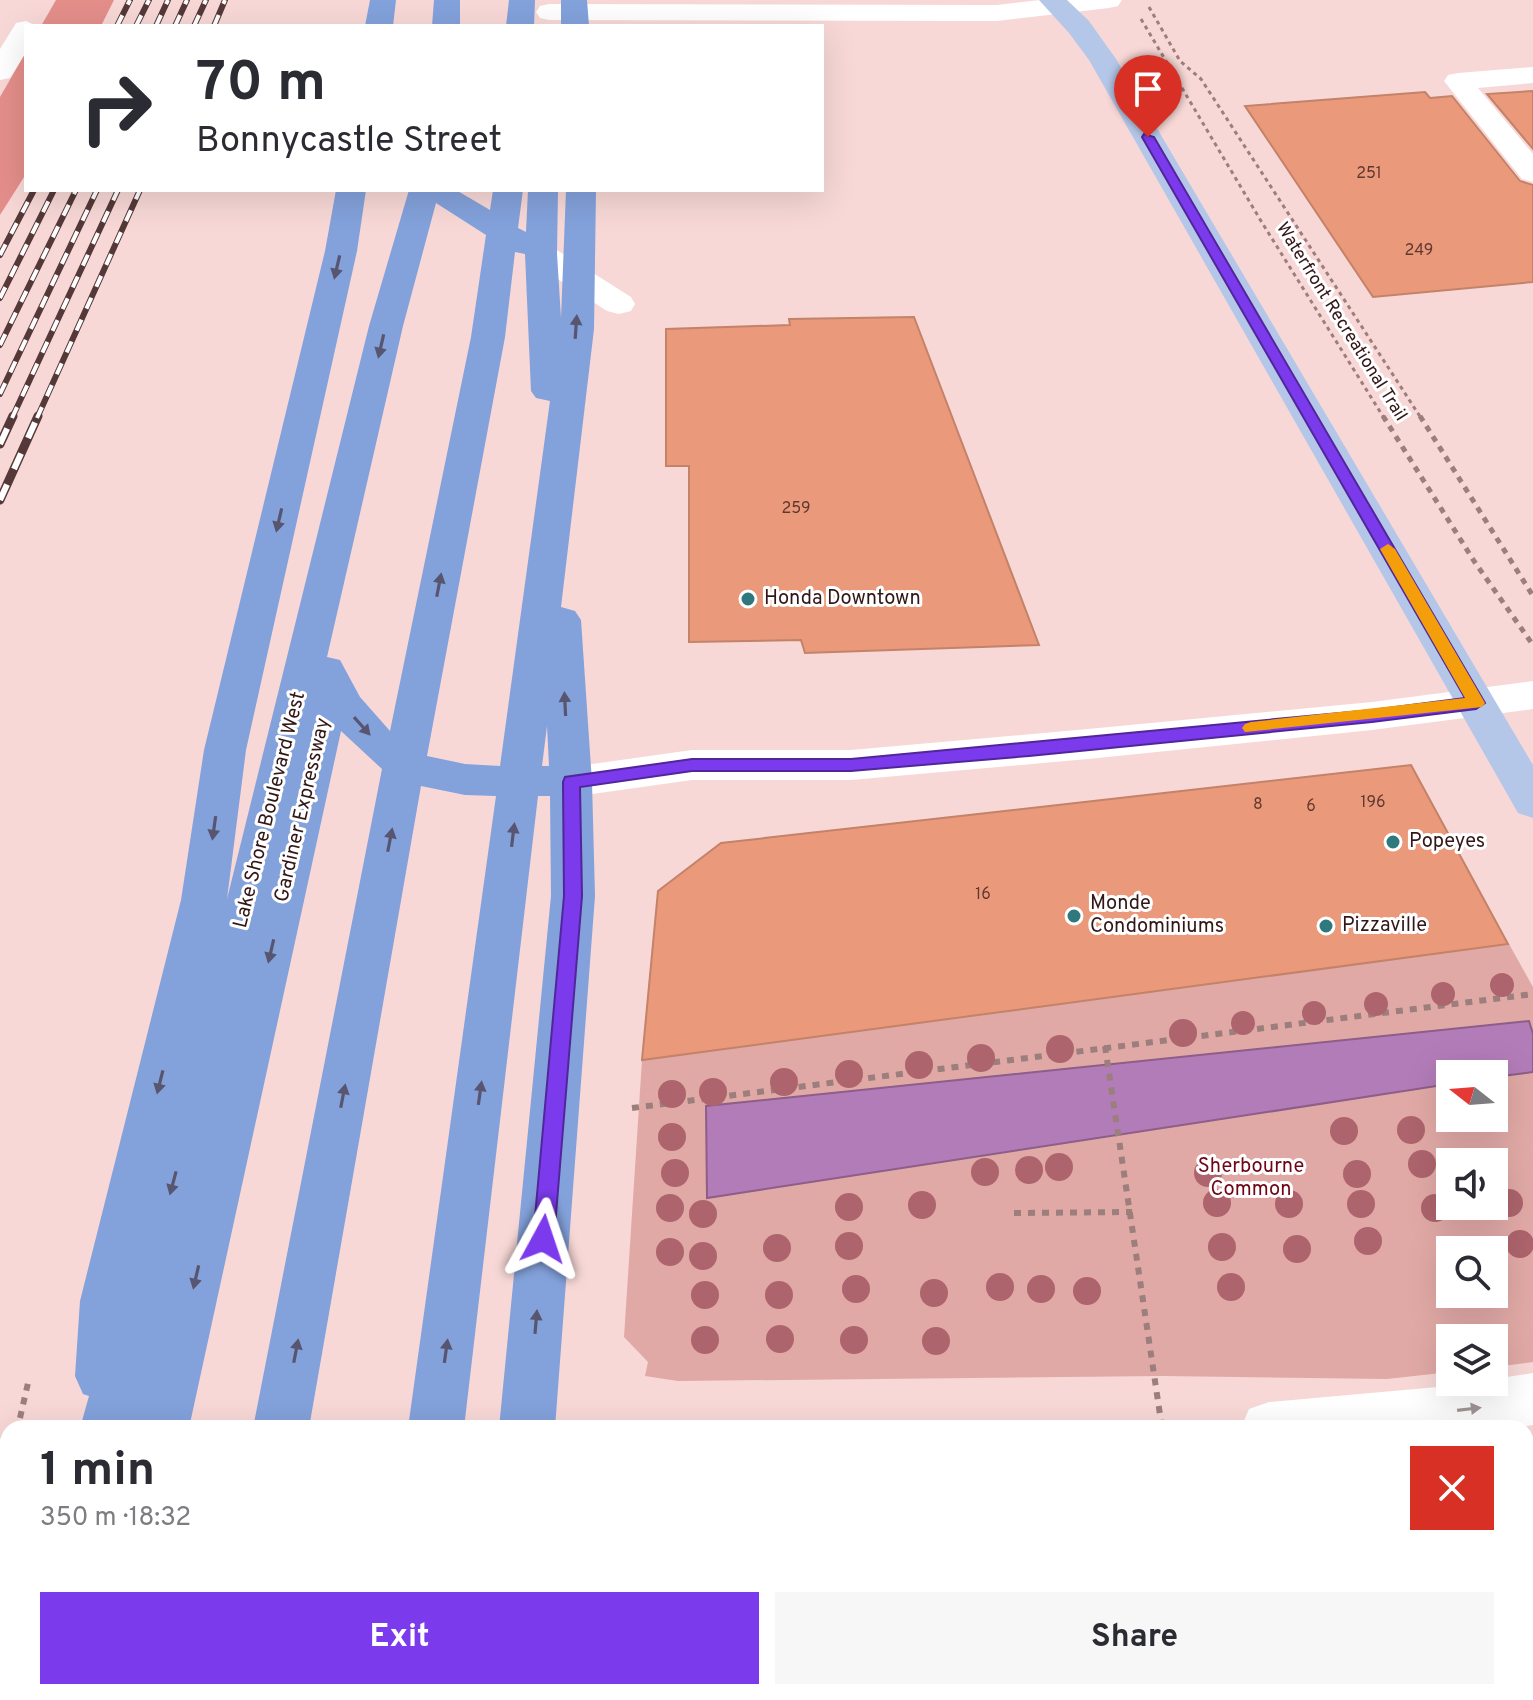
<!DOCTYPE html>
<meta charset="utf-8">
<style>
:root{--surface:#fff;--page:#f7f7f7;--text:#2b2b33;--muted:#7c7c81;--accent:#7c3aed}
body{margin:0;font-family:Overpass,sans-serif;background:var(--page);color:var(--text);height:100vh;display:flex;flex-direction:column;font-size:30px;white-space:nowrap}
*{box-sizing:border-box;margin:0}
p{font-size:26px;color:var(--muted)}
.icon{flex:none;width:44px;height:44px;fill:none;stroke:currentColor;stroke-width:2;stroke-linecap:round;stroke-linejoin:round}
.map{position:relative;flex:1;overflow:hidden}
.drawer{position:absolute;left:0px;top:1420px;width:1534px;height:280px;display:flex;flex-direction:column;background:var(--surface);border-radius:24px 24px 0 0;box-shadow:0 8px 32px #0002}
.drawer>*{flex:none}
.banner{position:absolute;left:24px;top:24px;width:800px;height:168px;border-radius:0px;box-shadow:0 8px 32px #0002;background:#fff;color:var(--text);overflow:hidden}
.needle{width:52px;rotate:287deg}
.controls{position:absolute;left:1436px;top:1060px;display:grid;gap:16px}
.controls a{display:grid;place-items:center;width:72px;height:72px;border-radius:0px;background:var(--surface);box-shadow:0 8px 32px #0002;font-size:40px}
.pin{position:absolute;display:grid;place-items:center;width:68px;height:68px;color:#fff;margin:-82px -34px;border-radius:50% 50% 50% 0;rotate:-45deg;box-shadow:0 0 8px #0007}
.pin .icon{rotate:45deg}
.me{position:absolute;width:88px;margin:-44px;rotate:5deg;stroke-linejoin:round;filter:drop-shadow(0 0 6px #0008)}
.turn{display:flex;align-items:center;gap:28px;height:168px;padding:0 40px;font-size:36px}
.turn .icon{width:104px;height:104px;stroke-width:2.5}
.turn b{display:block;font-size:56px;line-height:68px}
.round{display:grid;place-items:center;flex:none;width:84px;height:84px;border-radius:0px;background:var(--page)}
.overview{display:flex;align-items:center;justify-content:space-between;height:136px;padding:0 40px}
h1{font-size:48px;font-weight:700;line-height:60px}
.button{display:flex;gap:16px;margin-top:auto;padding:16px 40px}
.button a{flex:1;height:92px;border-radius:0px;background:var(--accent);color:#fff;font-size:32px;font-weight:700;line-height:92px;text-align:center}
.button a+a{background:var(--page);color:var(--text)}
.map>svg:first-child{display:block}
</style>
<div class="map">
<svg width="1533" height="1700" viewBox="0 0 1533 1700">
<rect width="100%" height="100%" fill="#f7d8d6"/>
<!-- green -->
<path fill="#e1a9a6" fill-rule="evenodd" d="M1509 944 1533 987V1362L1494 1367V1338H1450V1372L1387 1379 1162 1376 678 1381 645 1376 648 1362 624 1337 642 1060ZM1450 1074H1494V1118H1450ZM1450 1162H1494V1206H1450ZM1450 1250H1494V1294H1450Z"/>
<!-- forest -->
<g fill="#e48e8a">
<path d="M56 0H114L101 26H41Z"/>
<path d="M26 52V174L0 215V97Z"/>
</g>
<!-- water -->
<path fill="#b27cb8" stroke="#8c5e88" stroke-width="2" d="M1529 1021 1533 1034V1072L1494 1077V1074H1450V1084L707 1198 706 1106Z"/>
<!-- building -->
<g fill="#ea9a7a" stroke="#c38269" stroke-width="2">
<path d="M1533 91V149L1487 94Z"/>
<path d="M1425 92 1430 98 1452 96 1520 181 1533 185V282L1373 297 1245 106Z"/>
<path d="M914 317 1039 645 805 653 801 640 689 642V466H666V329L790 325 789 319Z"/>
<path d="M1411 765 1508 944 642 1060 658 891 721 843Z"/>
</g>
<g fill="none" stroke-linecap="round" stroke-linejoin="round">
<!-- path-far2 -->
<g stroke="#9c7e7d" stroke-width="3" stroke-dasharray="4 4" stroke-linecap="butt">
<path d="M1149 7 1180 61 1201 79 1421 418"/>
<path d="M1141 19 1261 221 1384 418"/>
</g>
<!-- path-far1 -->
<g stroke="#9c7e7d" stroke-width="5" stroke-dasharray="6 6" stroke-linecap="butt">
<path d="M1383 416 1474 561 1533 645"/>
<path d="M1420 416 1533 596"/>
</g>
<!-- path -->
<g stroke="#9c7e7d" stroke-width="6" stroke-dasharray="7 7" stroke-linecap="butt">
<path d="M1105 1046 1162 1428"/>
<path d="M632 1108 1533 994"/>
<path d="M1014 1213 1132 1212"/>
<path d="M20 1418 28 1383"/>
</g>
<!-- minor -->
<g fill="#fff" fill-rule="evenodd">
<path d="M1040 0H1122L1118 6 1109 8 997 21 549 20 540 18 536 12 540 6 549 4 997 5Z"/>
<path d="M26 21 37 26H26V52L10 78 0 80V49L16 23Z"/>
<path d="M1533 67V83L1478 88 1533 154V182L1522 179 1444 81 1448 75 1458 73Z"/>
<path d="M541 244 552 247 631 297 635 304 631 311 619 314 607 311 530 261 525 254 530 247Z"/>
<path d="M1533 681V709L1372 730 1088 759 851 780H692L571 797 556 793 550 782 556 771 571 767 692 750H851L1088 729 1372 702Z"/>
<path d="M1533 1373V1425L1514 1428H1241L1249 1409 1269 1402 1494 1382V1379Z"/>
<rect x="0" y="1438" width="8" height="54"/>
<path d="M714 1692H777L773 1700H710Z"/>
</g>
<!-- major -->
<path fill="#b5c7e9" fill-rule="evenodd" d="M1039 0H1067L1089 21 1116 59 1533 765V818L1518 813 1089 60 1069 33Z"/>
<!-- highway -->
<g fill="#83a1db" fill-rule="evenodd">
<path d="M370 0H396L393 26H365Z"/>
<path d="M434 0H460V26H432Z"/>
<path d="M509 0H535L534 26H506Z"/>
<path d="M561 0H587L589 26H561Z"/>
<path d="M336 190H366L357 251 246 750 227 899 369 326 409 190H456L490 210 493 190H523L518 228 526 232 528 190H558L557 254 561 318 566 190H596L594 329 561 607 575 611 581 620 592 782 595 896 555 1428H499L551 896 550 796H538L464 1428H408L496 796 465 795 421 786 309 1428H253L382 769 341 731 189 1428H80L89 1396 83 1394 75 1376 80 1301 181 900 204 750 325 251ZM436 203 486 235 471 337 390 731 360 697 340 660 327 657 403 326ZM515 252 525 254 531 391 536 398 550 401 500 766 465 764 427 756 505 337ZM547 726 549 766H542Z"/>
<path d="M12 1692H130L129 1700H10Z"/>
<path d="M202 1692H264L262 1700H200Z"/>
<path d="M369 1692H431L430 1700H368Z"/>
<path d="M468 1692H530L529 1700H467Z"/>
</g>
<!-- rail-far1 casing -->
<g stroke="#553838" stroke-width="6">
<g id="rail-far1">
<path d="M117 26 130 0"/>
<path d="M136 26 149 0"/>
<path d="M156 26 168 0"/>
<path d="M175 26 187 0"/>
<path d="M194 26 206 0"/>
<path d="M214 26 225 0"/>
<path d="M0 255 34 190"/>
<path d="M0 298 54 190"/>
<path d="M0 345 76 190"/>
<path d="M0 394 97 190"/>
<path d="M12 418 118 190"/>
<path d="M37 418 140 190"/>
</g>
</g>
<!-- rail casing -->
<g stroke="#553838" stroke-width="9">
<g id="rail">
<path d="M0 444 13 416"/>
<path d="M0 500 38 416"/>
</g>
</g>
<!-- rail-far1 -->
<use href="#rail-far1" stroke="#fff" stroke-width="4" stroke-dasharray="12" stroke-linecap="butt"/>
<!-- rail -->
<use href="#rail" stroke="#fff" stroke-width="6" stroke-dasharray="17" stroke-linecap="butt"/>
</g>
<!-- trees -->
<g fill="#ad646c">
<circle cx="1502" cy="985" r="12"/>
<circle cx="1443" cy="994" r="12"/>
<circle cx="1376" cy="1004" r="12"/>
<circle cx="1314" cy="1013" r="12"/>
<circle cx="1243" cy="1023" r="12"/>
<circle cx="1183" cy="1033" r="14"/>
<circle cx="1060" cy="1049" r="14"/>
<circle cx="981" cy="1058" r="14"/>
<circle cx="919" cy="1065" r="14"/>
<circle cx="849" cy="1074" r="14"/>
<circle cx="784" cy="1082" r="14"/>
<circle cx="713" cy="1092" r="14"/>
<circle cx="672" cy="1094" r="14"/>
<circle cx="1411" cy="1130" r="14"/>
<circle cx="1344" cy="1131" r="14"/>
<circle cx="672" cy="1137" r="14"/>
<circle cx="1422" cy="1164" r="14"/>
<circle cx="1059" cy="1167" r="14"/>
<circle cx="1029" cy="1170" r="14"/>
<circle cx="985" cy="1172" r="14"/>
<circle cx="675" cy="1173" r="14"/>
<circle cx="1208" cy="1173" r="14"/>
<circle cx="1357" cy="1174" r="14"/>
<circle cx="1217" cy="1203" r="14"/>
<circle cx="1509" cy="1203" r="14"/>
<circle cx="1289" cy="1204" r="14"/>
<circle cx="1361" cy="1204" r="14"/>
<circle cx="922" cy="1205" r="14"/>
<circle cx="849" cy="1207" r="14"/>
<circle cx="670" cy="1208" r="14"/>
<circle cx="1435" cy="1208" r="14"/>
<circle cx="703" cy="1214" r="14"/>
<circle cx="1368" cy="1241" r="14"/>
<circle cx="1520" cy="1244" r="14"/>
<circle cx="849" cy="1246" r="14"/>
<circle cx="1222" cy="1247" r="14"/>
<circle cx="777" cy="1248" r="14"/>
<circle cx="1297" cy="1249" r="14"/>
<circle cx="670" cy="1252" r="14"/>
<circle cx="703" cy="1256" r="14"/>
<circle cx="1000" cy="1287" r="14"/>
<circle cx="1231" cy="1287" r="14"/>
<circle cx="856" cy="1289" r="14"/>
<circle cx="1041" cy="1289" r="14"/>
<circle cx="1087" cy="1291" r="14"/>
<circle cx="934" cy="1293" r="14"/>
<circle cx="705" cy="1295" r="14"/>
<circle cx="779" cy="1295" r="14"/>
<circle cx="780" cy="1339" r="14"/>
<circle cx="705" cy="1340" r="14"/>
<circle cx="854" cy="1340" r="14"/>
<circle cx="936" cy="1341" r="14"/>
</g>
<!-- one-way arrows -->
<defs><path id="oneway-solid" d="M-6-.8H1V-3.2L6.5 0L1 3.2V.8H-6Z" transform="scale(2)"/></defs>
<g fill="#57556f">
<use href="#oneway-solid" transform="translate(337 267) rotate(103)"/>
<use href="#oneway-solid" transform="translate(576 327) rotate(-86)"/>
<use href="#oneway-solid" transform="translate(381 346) rotate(103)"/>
<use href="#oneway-solid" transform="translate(279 520) rotate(103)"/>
<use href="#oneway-solid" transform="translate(439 585) rotate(-79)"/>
<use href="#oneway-solid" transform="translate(565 704) rotate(-93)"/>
<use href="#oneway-solid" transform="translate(362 726) rotate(48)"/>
<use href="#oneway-solid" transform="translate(214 828) rotate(98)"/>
<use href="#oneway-solid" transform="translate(513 835) rotate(-83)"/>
<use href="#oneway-solid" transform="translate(390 840) rotate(-79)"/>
<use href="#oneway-solid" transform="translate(271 951) rotate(103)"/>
<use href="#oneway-solid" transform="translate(160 1082) rotate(104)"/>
<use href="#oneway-solid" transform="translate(480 1093) rotate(-82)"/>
<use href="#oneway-solid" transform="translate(343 1096) rotate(-79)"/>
<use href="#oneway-solid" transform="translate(173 1183) rotate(105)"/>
<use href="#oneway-solid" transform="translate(196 1277) rotate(103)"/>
<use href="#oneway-solid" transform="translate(536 1322) rotate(-85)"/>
<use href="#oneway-solid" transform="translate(296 1351) rotate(-79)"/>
<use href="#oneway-solid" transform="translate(446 1351) rotate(-82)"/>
</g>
<use fill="#a39797" href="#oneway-solid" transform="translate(1469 1409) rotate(-7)"/>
<!-- route -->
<path fill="#7c3aed" stroke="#51269a" stroke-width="2" d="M1144 134 1154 137 1485 703 1476 709 1372 722 1029 756 851 771H692L580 787 582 896 554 1239 551 1245 543 1248 536 1245 533 1239 564 896 563 782 565 777 692 759H851L1372 710 1465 698 1142 137Z"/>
<!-- slow -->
<path fill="#f59e0b" d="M1388 544 1395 549 1485 703 1482 707 1245 732 1242 728 1245 724 1251 722 1465 698 1380 549Z"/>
<!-- markers -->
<g fill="#2f787e" stroke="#fff" stroke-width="3">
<circle cx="748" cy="599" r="8"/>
<circle cx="1393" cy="842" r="8"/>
<circle cx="1074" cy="916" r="8"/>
<circle cx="1326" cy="926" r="8"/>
</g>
<g text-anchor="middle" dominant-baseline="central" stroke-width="6" stroke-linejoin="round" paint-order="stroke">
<!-- number labels -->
<g font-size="16" fill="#613830">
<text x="1369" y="174">251</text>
<text x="1419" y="251">249</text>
<text x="796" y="509">259</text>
<text x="1373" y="803">196</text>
<text x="1258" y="805">8</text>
<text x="1311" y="807">6</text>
<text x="983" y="895">16</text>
</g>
<!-- far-street labels -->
<g font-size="18" fill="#331717" stroke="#fff">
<text transform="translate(1341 322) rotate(58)">Waterfront Recreational Trail</text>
</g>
<!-- poi labels -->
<g font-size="20" fill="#331717" stroke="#fff" text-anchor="start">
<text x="764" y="599">Honda Downtown</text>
<text x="1409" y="842">Popeyes</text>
<text x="1090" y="904">Monde<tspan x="1090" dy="23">Condominiums</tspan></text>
<text x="1342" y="926">Pizzaville</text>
</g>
<!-- street labels -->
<g font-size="20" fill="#331717" stroke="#fff">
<text transform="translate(270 810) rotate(-76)">Lake Shore Boulevard West</text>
<text transform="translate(303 810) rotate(-77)">Gardiner Expressway</text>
</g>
<!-- park labels -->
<g font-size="20" fill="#700515" stroke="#fff">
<text x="1251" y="1167">Sherbourne<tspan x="1251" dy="23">Common</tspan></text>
</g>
</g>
</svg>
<div class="controls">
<a><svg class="needle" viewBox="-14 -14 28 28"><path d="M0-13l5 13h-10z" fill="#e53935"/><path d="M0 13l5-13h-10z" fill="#7c7c81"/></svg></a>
<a><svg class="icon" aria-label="sound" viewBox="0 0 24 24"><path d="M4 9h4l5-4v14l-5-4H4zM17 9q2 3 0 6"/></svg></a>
<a><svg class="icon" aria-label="search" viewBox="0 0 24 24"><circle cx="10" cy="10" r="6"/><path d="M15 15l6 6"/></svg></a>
<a><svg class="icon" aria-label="layers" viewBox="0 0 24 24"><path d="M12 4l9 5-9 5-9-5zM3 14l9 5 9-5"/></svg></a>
</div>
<div class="pin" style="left:1148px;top:137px;background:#d93025"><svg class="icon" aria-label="arrive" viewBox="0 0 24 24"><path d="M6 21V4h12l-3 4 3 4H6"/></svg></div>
<svg class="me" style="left:543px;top:1239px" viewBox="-20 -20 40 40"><path d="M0-17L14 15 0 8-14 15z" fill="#7c3aed" stroke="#fff" stroke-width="4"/></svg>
<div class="banner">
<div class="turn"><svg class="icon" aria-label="right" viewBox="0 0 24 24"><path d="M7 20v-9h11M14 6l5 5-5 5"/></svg><div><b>70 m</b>Bonnycastle Street</div></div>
</div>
<section class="drawer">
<div class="overview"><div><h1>1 min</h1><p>350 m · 18:32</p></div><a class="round" style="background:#d93025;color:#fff"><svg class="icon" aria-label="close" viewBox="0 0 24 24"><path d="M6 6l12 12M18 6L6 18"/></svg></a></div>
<div class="button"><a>Exit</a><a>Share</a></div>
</section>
</div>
